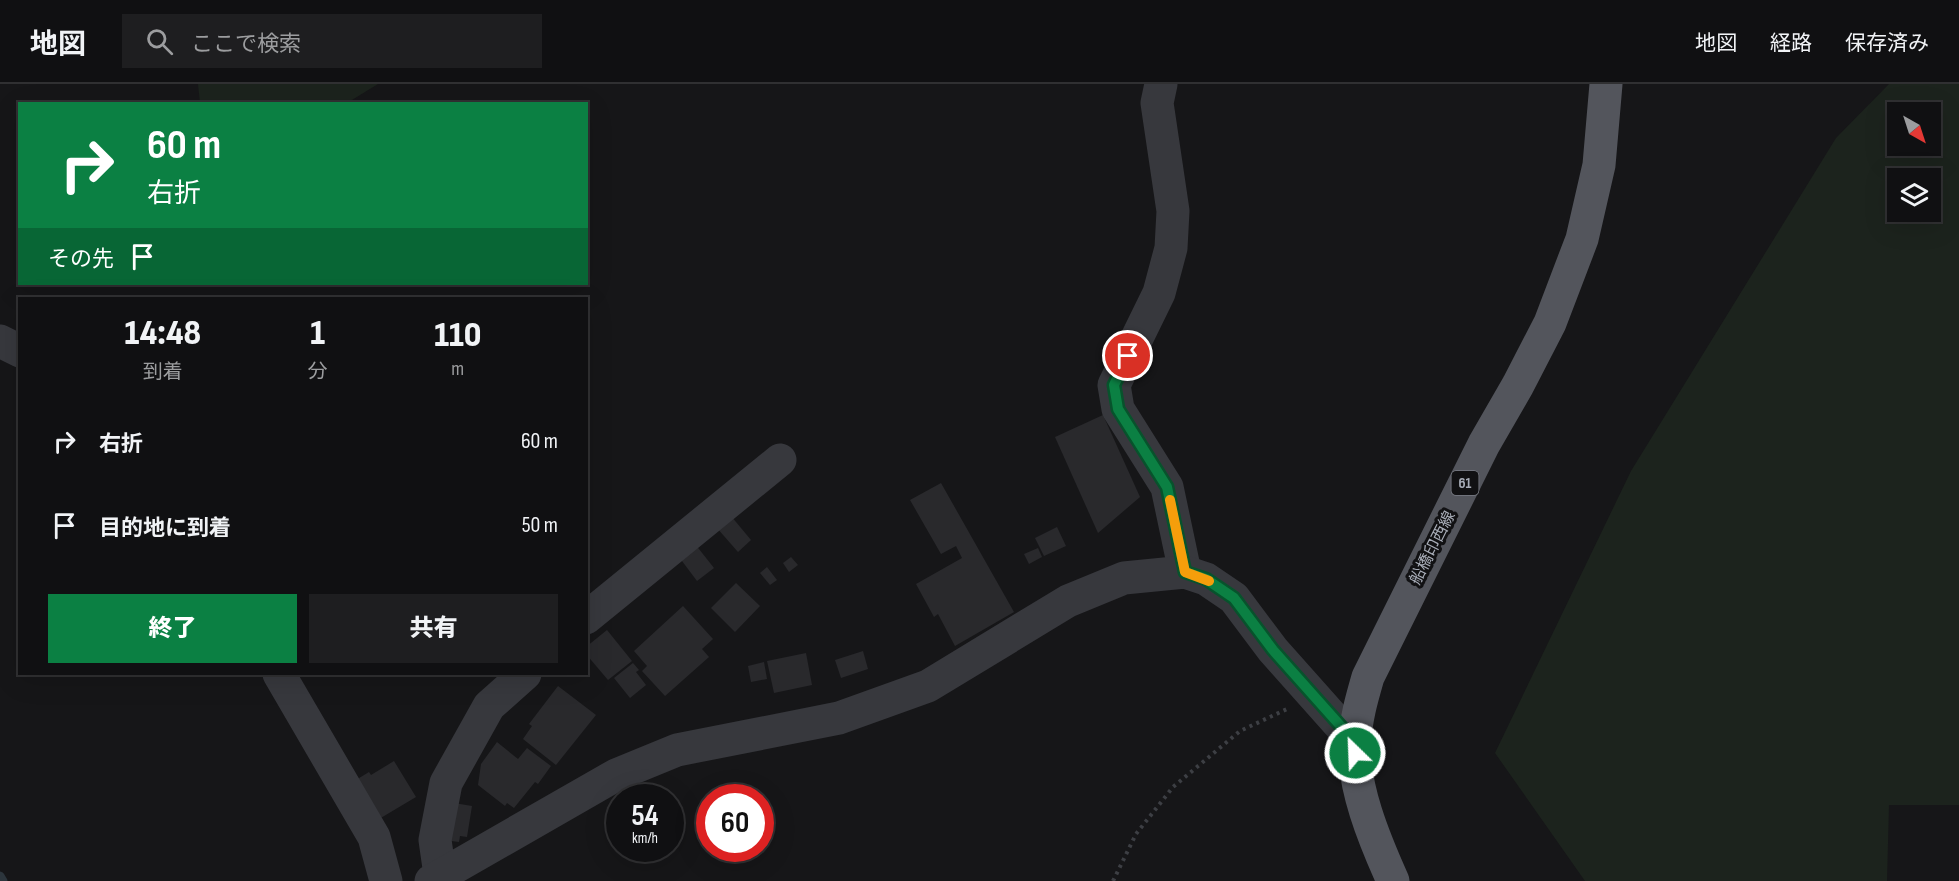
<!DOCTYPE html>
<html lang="ja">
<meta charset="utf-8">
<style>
:root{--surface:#101012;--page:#1e1e20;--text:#f1f3f6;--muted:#9c9d9f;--line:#303032;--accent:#0b8043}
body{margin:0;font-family:"Sofia Sans Condensed","Noto Sans JP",sans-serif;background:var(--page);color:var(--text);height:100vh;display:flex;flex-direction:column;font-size:22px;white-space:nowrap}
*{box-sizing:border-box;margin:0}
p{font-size:20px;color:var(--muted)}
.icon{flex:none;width:33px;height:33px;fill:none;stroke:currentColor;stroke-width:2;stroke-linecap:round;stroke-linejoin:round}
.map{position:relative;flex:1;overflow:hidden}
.sheet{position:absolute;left:18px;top:213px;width:570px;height:378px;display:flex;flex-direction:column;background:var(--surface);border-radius:0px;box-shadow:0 6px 24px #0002,0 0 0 2px var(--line)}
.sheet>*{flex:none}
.hud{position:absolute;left:18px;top:18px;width:570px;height:183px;border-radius:0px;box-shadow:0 6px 24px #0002,0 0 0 2px var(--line);background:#0b8043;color:#fff;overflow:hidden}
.needle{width:39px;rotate:141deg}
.fabs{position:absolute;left:1887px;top:18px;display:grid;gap:12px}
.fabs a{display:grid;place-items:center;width:54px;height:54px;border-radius:0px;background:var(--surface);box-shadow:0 6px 24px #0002,0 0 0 2px var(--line);font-size:30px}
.speed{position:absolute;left:606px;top:700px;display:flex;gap:12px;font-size:30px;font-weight:700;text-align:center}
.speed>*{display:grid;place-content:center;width:78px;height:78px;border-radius:50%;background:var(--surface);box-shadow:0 6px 24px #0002,0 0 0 2px var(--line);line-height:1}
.speed small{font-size:15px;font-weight:400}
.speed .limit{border:9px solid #d22;background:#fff;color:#111}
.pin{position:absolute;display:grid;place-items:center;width:51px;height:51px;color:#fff;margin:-26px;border:3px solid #fff;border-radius:50%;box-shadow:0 2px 6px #0007}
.me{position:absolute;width:66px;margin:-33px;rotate:336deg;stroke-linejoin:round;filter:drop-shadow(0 0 4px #0008)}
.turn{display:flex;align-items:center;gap:21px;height:126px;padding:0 30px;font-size:27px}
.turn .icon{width:78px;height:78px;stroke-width:2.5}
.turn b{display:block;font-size:42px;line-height:51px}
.then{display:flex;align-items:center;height:57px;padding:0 30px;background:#0003;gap:12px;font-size:22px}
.eta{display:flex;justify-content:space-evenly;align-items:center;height:102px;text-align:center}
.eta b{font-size:36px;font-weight:800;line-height:42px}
.button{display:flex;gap:12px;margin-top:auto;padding:12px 30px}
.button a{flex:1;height:69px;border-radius:0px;background:var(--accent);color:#fff;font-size:24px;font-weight:800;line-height:69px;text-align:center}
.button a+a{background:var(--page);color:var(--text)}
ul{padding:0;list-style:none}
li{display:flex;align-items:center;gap:18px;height:84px;padding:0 30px}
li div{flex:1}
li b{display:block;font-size:22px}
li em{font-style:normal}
header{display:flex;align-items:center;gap:36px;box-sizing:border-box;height:84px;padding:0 30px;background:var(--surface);border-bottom:2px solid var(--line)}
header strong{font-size:28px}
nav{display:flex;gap:33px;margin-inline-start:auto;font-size:21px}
.search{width:420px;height:54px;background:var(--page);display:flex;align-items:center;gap:15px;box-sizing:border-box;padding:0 21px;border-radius:0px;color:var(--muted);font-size:22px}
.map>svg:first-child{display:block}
</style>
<header>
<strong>地図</strong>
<div class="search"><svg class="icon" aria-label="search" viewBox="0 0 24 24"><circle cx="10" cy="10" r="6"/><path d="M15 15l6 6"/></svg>ここで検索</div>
<nav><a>地図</a><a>経路</a><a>保存済み</a></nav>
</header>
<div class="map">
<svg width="1959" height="797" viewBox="0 0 1959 797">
<rect width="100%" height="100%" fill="#161618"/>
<!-- green -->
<g fill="#1c231d" fill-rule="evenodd">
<path d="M198 0H378L347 19H200Z"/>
<path d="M1889 0H1959V721H1889L1887 797H1585L1495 669 1631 387 1836 54ZM1898 28H1930V62H1898ZM1898 94H1930V128H1898Z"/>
</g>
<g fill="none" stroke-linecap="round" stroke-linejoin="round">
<!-- stream -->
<path stroke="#2c353c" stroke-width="9" d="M0 792 3 797"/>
</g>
<!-- building -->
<g fill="#29292c">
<path d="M1103 331 1140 413 1098 449 1055 353Z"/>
<path d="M941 399 1014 528 955 562 938 530 934 533 916 500 962 474 956 462 941 470 910 416Z"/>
<path d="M731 432 751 456 738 468 717 444Z"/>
<path d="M1057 443 1066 462 1044 472 1035 454Z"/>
<path d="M695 460 714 484 697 497 679 473Z"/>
<path d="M1038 464 1042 473 1029 480 1024 470Z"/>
<path d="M791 473 798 481 789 488 783 479Z"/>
<path d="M767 483 777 496 770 501 760 489Z"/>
<path d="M736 499 760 522 735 548 711 524Z"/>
<path d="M683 522 713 555 702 565 709 573 665 612 642 587 647 582 634 567Z"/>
<path d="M607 546 632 577 608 596 586 570V563Z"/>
<path d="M863 567 868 585 841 594 835 576Z"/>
<path d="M806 569 812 601 774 609 767 577Z"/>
<path d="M764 578 767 595 751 598 748 582Z"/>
<path d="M633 579 639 586 636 588 646 601 630 614 614 594Z"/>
<path d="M558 602 596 631 556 681 523 655 532 642 529 640Z"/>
<path d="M497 658 518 675 527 664 551 682 538 700 535 698 514 724 507 719 505 722 478 701 481 680Z"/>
<path d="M394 677 416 713 374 738 351 699 369 688 371 691Z"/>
<path d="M448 718 472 722 467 753 460 752 459 758 443 756Z"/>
</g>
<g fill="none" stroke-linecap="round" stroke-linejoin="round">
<!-- path -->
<path stroke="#3d3f44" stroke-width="4" stroke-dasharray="3 4.5" stroke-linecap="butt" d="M1113 797 1136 750 1173 703 1240 647 1287 625"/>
<!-- minor -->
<g stroke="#37383d" stroke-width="33">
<path d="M1161 0 1157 19 1173 127 1171 164 1159 209 1114 301 1118 325 1167 403 1185 488"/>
<path d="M0 257 20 267"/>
<path d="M586 534 780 376"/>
<path d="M279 590 374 753 386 797"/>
<path d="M440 791 435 756 446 699 489 622 525 590"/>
<path d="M431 797 616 691 677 666 839 634 928 602 1068 517 1124 494 1185 488 1206 495 1234 514 1273 566 1354 657"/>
</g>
<!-- major -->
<path stroke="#53555c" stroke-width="33" d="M1393 797C1375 757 1351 700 1355 656 1356 634 1362 614 1368 593L1484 360 1518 301 1550 239 1582 155 1599 81 1606 0"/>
</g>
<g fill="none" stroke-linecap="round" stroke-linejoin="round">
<!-- route casing -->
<g stroke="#07532c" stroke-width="15">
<path id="route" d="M1128 272 1114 301 1118 325 1167 403 1185 488 1206 495 1234 514 1273 566 1354 657 1355 669"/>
</g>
<!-- route -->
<use href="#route" stroke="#0b8043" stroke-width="10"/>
<!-- slow -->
<path stroke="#f59e0b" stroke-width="10" d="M1170 416 1185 488 1209 497"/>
</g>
<g text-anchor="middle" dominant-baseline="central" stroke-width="6" stroke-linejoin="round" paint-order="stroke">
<!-- shield labels -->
<rect fill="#111113" stroke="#7b7e86" stroke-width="1.5" x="1451.5" y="387" width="27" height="24" rx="4.5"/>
<g font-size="15" font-weight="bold" fill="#a8adb8">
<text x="1465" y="399">61</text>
</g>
<!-- street labels -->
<g font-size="16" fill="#a8adb8" stroke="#111113">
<text transform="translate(1433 464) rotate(-63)">船橋印西線</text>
</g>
</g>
</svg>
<div class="fabs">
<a><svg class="needle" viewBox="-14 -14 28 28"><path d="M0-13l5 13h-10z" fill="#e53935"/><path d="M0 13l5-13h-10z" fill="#9c9d9f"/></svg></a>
<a><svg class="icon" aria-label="layers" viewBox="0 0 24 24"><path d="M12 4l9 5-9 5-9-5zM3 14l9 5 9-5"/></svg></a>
</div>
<div class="speed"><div>54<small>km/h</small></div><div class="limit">60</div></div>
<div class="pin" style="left:1128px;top:272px;background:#d93025"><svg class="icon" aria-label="arrive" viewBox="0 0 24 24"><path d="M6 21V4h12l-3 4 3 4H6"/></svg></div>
<svg class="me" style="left:1355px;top:669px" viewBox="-20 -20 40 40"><circle r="17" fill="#0b8043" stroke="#fff" stroke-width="3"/><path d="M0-11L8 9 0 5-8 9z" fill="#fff"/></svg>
<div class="hud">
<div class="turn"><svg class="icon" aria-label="right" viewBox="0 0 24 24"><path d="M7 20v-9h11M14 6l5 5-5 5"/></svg><div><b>60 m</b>右折</div></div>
<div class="then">その先<svg class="icon" aria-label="arrive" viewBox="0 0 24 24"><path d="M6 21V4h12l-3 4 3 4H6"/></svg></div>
</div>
<section class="sheet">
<div class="eta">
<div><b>14:48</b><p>到着</p></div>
<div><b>1</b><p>分</p></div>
<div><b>110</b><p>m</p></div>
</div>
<ul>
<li><svg class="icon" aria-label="right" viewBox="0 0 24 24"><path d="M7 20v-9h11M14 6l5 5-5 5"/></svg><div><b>右折</b></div><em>60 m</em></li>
<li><svg class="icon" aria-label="arrive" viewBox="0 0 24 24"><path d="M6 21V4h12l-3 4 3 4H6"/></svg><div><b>目的地に到着</b></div><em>50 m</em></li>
</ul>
<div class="button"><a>終了</a><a>共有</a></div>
</section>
</div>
